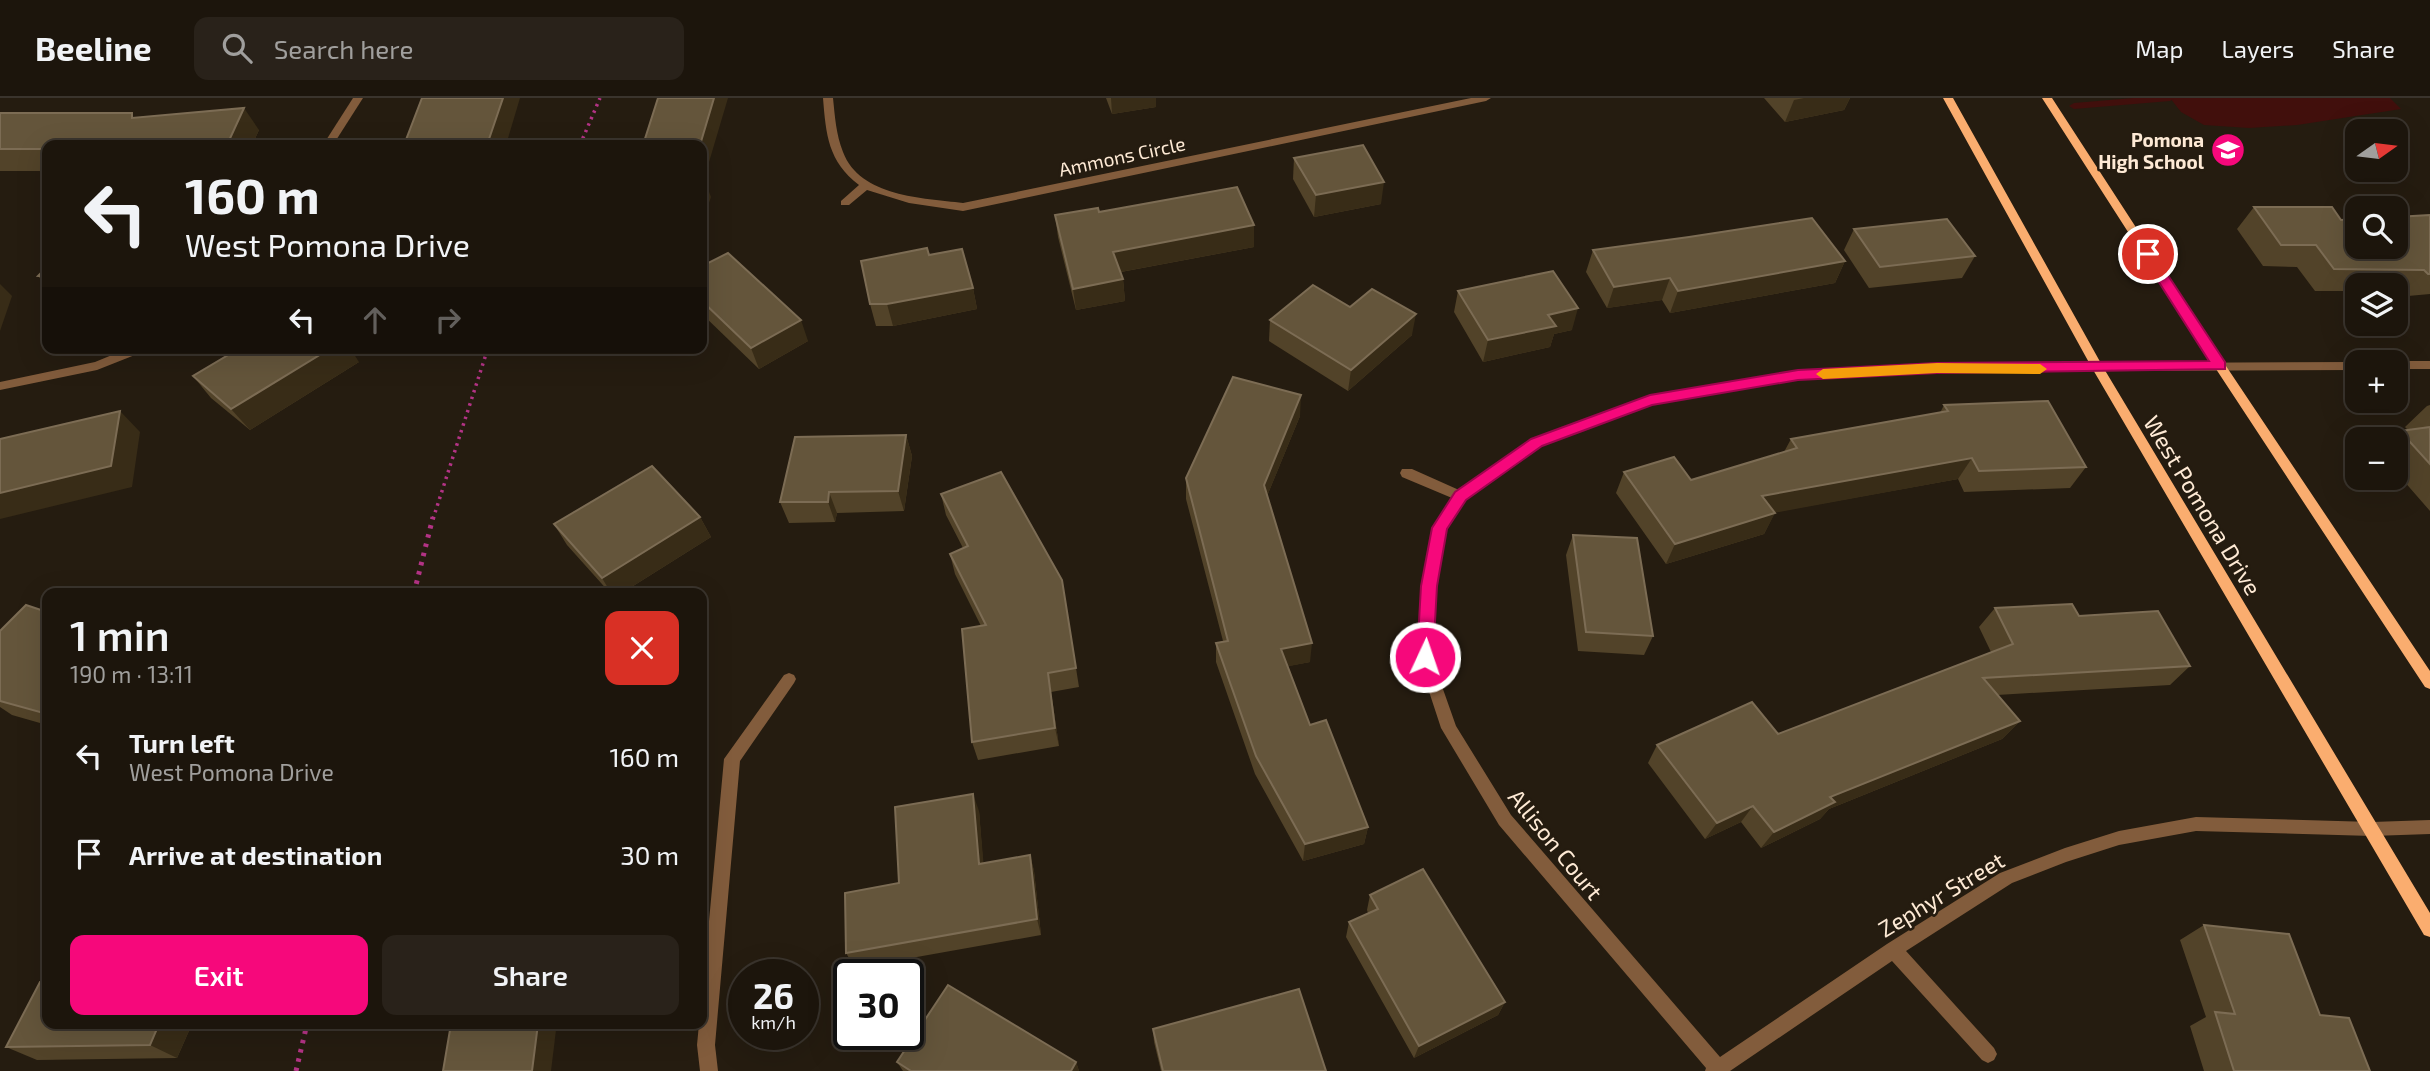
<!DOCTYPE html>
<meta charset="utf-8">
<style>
:root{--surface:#1c150c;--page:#29221a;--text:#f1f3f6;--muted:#a09f9d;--line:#3a342d;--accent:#f6087b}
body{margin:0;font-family:"Exo 2",sans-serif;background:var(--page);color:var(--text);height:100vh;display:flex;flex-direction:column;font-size:26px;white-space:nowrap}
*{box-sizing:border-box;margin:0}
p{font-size:23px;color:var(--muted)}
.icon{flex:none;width:38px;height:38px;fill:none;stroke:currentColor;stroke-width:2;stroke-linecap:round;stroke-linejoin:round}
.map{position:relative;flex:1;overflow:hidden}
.drawer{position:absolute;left:42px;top:490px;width:665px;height:441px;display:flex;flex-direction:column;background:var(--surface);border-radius:14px;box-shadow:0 7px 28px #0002,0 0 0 2px var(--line)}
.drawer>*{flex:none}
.top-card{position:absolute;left:42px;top:42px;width:665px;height:214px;border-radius:14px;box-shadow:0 7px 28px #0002,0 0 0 2px var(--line);background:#1c150c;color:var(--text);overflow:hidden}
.needle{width:46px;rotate:76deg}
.buttons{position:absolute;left:2345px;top:21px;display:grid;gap:14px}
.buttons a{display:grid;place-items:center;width:63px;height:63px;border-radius:14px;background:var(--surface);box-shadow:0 7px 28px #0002,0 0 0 2px var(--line);font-size:35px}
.speed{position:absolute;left:728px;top:861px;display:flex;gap:14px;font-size:35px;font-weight:700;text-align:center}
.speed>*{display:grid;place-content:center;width:91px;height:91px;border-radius:50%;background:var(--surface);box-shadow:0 7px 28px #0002,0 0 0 2px var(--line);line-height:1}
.speed small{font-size:18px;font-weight:400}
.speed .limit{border:4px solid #111;border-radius:10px;background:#fff;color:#111}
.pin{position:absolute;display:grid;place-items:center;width:60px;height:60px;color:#fff;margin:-30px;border:4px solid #fff;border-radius:50%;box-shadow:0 2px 7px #0007}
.me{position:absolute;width:77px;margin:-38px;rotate:3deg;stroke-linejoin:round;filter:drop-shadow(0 0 5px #0008)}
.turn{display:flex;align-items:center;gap:24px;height:147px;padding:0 28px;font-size:32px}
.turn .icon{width:91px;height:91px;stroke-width:2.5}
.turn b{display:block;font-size:49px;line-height:60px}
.lanes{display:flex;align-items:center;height:66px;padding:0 28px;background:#0003;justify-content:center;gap:35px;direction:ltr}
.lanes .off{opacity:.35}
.round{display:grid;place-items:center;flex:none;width:74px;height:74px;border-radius:14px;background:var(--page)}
.overview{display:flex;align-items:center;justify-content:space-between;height:119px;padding:0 28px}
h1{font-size:42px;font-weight:600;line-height:52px}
.button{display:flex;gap:14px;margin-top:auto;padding:14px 28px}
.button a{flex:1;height:80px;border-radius:14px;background:var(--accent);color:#fff;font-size:28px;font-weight:600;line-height:80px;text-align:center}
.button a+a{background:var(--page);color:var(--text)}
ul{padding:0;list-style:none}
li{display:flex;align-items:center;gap:21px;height:98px;padding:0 28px}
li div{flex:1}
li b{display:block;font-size:26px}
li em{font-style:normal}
header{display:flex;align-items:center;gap:42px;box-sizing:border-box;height:98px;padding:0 35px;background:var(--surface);border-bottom:2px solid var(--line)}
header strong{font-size:33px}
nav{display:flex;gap:38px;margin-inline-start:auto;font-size:24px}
.search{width:490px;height:63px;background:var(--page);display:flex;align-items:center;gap:18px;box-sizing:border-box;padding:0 24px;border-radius:14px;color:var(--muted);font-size:26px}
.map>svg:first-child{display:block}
</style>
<header>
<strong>Beeline</strong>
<div class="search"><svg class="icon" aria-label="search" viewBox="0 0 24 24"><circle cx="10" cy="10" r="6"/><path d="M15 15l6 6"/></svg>Search here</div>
<nav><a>Map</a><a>Layers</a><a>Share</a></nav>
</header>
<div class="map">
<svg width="2430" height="973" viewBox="0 0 2430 973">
<rect width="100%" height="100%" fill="#251c10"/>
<!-- water -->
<path fill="#410f0c" d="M2170 0H2390L2401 11 2297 27 2249 30 2204 27 2181 14Z"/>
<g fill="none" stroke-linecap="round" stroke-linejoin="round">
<!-- stream -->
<path fill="#410f0c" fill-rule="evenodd" d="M2133 0H2175L2170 3 2074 11 2069 8 2074 5Z"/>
<!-- path-far1 -->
<g stroke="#b33385" stroke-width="3.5" stroke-dasharray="2.5 4.5" stroke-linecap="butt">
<path d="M580 47 600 0"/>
<path d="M433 421 488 250"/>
</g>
<!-- path -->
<g stroke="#b33385" stroke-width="5" stroke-dasharray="3.5 6" stroke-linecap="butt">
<path d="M414 495 433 419"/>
<path d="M296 973 307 926"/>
</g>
<!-- street -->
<g fill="#825c3c" fill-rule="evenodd">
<path d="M353 0H363L333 47H323Z"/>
<path d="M823 0H833C835 19 836 36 843 54 860 99 923 100 963 105L1471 0H1491L1486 3 963 113 909 105 867 92 849 107H841V103L859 87C828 63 826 37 823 0Z"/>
<path d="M129 250H147L145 253 97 272 0 292V284L95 264Z"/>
<path d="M2396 263H2430V271H2396V264H2391Z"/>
<path d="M2357 264V272L1937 274 1798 281 1652 306 1542 347 1465 402 1447 432 1436 488 1432 560 1456 628 1511 717 1720 959 1887 846 2000 775 2065 750 2119 733 2196 719 2372 724 2430 722V736L2372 738 2196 733 2119 747 2066 764 2012 785 1906 853 1994 950 1997 956 1994 962 1988 965 1982 962 1892 863 1730 973H1705L1706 970 1499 727 1441 630 1418 560 1422 488 1433 431 1452 400 1402 379 1400 375 1402 371H1412L1459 392 1532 341 1646 299 1798 273 1937 266 2357 264H2359Z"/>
<path d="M789 575 794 577 796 581 794 585 740 663 715 947 718 973H700L697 947 699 926H702V899L724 661 784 577Z"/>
</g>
<!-- secondary -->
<g fill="#faad6f" fill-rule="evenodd">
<path d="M1943 0H1953L2103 269 2430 815V839L2424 837 2092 270Z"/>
<path d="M2042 0H2052L2224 265 2430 573V591L2425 589 2216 271Z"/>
</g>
</g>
<!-- wall -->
<g fill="#524329">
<path d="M422 0 506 47H404Z"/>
<path d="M1106 0H1156V9L1112 16Z"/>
<path d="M1764 0H1850L1844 12 1785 24Z"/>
<path d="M0 15 136 20 259 32 252 47H47V73H0Z"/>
<path d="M1294 60 1381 106 1314 119 1293 81Z"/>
<path d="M2254 109 2341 122 2430 117V196L2408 198 2404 193H2396V187H2357V193H2315L2297 169 2263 168 2237 131Z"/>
<path d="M1099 114 1254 127V149L1121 174 1123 181 1125 203 1076 212 1058 139 1055 117Z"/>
<path d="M1854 131 1975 158 1962 180 1869 190 1844 152Z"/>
<path d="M1593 152 1845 163 1835 185 1670 215 1662 202 1607 210 1586 174Z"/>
<path d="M929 157 973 190 977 211 893 228H876L870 206Z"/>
<path d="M702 168 808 243 759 271 702 216Z"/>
<path d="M47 169V188L38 178Z"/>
<path d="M1458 193 1572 232 1554 236 1550 249 1483 264 1454 214Z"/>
<path d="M1350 209 1412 237 1348 293 1269 243 1270 222Z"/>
<path d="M359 264 250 332 211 300 193 278Z"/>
<path d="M1944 307 2086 369 2070 390 1964 394 1958 381 1775 414 1764 436 1666 466 1616 395 1624 374 1691 382 1784 354 1791 341 1940 315Z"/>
<path d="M2430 307V413L2396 374V341H2390L2400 333 2408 332 2405 329 2427 308Z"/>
<path d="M1300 318 1267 398 1310 564 1288 568 1310 627 1368 729 1364 746 1303 763 1255 676 1216 564V545L1223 543 1186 401V380Z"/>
<path d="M906 337 912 358 904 413 837 415 835 424 789 425 780 404Z"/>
<path d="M941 396 1062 482 1079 589 1051 594 1059 648 978 662 972 644 981 528 955 476 950 456 963 450 946 417Z"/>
<path d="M700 419 711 439 622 495H610L567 447 554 426Z"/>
<path d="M1573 437 1653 538 1644 557 1578 553 1566 457Z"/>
<path d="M1995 510 2079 518 2190 568 2170 587 1997 597 2020 623 2002 641 1829 711 1820 721 1761 750 1741 724 1705 741 1648 665 1657 647 1778 636 1991 554 1979 529Z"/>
<path d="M47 514V627L12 617 0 609V533Z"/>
<path d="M979 713 983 765 1030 757 1034 773 1041 837 855 870 846 855 899 785Z"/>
<path d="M1370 797 1505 904 1498 917 1414 960 1346 839 1349 824 1368 815 1367 812Z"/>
<path d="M2204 827 2320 917 2370 973H2204L2190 928 2206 919 2180 842Z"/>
<path d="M192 926 177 960 37 962 6 949Z"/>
<path d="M1153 931 1326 973H1161L1154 944Z"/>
<path d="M897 964H1076L1079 973H903Z"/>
</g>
<!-- shaded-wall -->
<g fill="#382c17">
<path d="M503 0H520L506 47H490L488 44Z"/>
<path d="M714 0H728L704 81 711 99 702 125V47H700Z"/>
<path d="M1111 0H1156V9L1112 16Z"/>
<path d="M1804 0H1850L1844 12 1785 24 1794 2Z"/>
<path d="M244 10 259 32 252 47H227Z"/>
<path d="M1384 84 1381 106 1314 119 1316 97Z"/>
<path d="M1254 127V149L1115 175 1113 154Z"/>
<path d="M1845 163 1835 185 1670 215 1678 193Z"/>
<path d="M1670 180 1662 202 1607 210 1614 189Z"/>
<path d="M1123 181 1125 203 1076 212 1073 191Z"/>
<path d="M0 186 12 198 0 233Z"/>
<path d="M973 190 977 211 893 228 887 206Z"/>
<path d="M1578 210 1572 232 1554 236 1550 249 1483 264 1488 242 1548 217Z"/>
<path d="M1416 216 1412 237 1348 293 1351 272Z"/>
<path d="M801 222 808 243 759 271 751 250Z"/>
<path d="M331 250H350L359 264 250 332 231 311Z"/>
<path d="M1301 297 1300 318 1263 408 1264 387Z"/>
<path d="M120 313 140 334 132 389 0 421V395Z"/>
<path d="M906 337 912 358 904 413 898 393Z"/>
<path d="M1972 360 1958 381 1752 419 1762 398Z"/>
<path d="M829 394 837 415 835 424 828 404Z"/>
<path d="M1775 415 1764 436 1666 466 1675 446Z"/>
<path d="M700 419 711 439 622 495H611L602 480Z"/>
<path d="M1312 545 1310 564 1280 570 1281 551Z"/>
<path d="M1048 575 1051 594 1059 648 1055 630Z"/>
<path d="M2020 623 2002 641 1829 711 1820 721 1761 750 1774 734 1830 699Z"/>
<path d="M973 696 979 713 985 782 979 766Z"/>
<path d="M1753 708 1741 724 1705 741 1717 725Z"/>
<path d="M1368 729 1364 746 1303 763 1305 746Z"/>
<path d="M1030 757 1034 773 1041 837 1037 821Z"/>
<path d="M1505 904 1498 917 1414 960 1419 948Z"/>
<path d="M159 926H192L177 960 150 947Z"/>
<path d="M530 926H549L556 932 551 973H532Z"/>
<path d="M1076 964 1079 973H1071Z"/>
</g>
<!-- building -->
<g fill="#64553b" stroke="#7c6c54" stroke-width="2">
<path d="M422 0H503L488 44H469L467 47H404Z"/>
<path d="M658 0H714L700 47H643Z"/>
<path d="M244 10 227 47H47V51H0V15H132V20Z"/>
<path d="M1363 47 1384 84 1316 97 1294 60Z"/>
<path d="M1237 89 1254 127 1113 154 1123 181 1073 191 1055 117 1098 110 1099 114Z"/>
<path d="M2254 109H2332L2341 122 2357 121V149H2396V119L2430 117V176H2428L2424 172 2334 171 2316 147H2281Z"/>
<path d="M1812 120 1845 163 1678 193 1670 180 1614 189 1593 152 1689 139Z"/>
<path d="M1947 121 1975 158 1880 169 1854 131Z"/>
<path d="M927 150 929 157 962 151 973 190 887 206H870L861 163Z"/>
<path d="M728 155 801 222 751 250 702 203V168Z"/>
<path d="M47 169V179L38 178Z"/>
<path d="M1553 173 1578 210 1548 217 1556 228 1488 242 1458 193Z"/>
<path d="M1313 187 1350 209 1372 191 1416 216 1351 272 1270 222Z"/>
<path d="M240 250H331L231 311 193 278Z"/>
<path d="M1233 279 1301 297 1264 387 1312 545 1281 551 1310 627 1326 622 1368 729 1305 746 1256 658 1216 545 1228 543 1186 380Z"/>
<path d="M2048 303 2086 369 1979 373 1972 360 1762 398 1775 415 1675 446 1624 374 1674 359 1691 382 1797 350 1791 341 1948 313 1944 307Z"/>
<path d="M120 313 111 368 0 395V341Z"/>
<path d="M2430 329V366L2400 333Z"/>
<path d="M906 337 898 393 829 394 828 404H780L795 339Z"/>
<path d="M652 368 700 419 602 480 554 426Z"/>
<path d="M1001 374 1062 482 1076 570 1048 575 1055 630 972 644 962 531 986 527 950 456 968 448 941 396Z"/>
<path d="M1573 437 1637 440 1653 538 1586 534Z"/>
<path d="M94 490 114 495H79Z"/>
<path d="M2072 506 2079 518 2158 513 2190 568 1983 580 2020 623 1830 699 1835 704 1774 734 1753 708 1717 725 1657 647 1752 604 1778 636 2013 546 1995 510Z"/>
<path d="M26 507 47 514V616L0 603V533Z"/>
<path d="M973 696 979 766 1030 757 1037 821 846 855 845 795 899 785 895 709Z"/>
<path d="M1423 771 1505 904 1419 948 1349 824 1378 811 1370 797Z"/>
<path d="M2204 827 2289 836 2320 917 2349 920 2370 973H2234L2215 914 2235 916Z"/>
<path d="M40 884H47V926H159L150 947 6 949Z"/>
<path d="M948 887 1076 964 1071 973H911L897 964Z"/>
<path d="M1299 891 1326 973H1163L1153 931Z"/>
<path d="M451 926H538L532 973H443Z"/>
</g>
<!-- route -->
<path fill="#f6087b" stroke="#a00550" stroke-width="2" d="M2148 152 2152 153 2225 264V271L1937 275 1798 282 1652 307 1542 348 1466 402 1447 431 1437 488 1433 559 1431 564H1419L1417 559 1421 488 1432 430 1455 394 1531 341 1650 297 1798 272 1937 265 2209 263 2141 156Z"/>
<!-- slow -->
<path fill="#f59e0b" d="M1937 265 2040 266 2047 271 2040 276 1937 275 1823 281 1816 276 1823 271Z"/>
<!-- icons -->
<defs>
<g id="school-disc" transform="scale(1.75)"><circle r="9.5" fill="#f6087b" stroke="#251c10"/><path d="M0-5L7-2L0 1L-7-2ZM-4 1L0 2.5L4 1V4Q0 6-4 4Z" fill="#fff"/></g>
</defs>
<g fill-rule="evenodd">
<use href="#school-disc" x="2228" y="52"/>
</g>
<g text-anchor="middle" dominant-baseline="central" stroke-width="5" stroke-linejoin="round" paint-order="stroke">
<!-- far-poi labels -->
<g font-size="19" font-weight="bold" fill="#feead5" stroke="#251c10" text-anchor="end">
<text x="2204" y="41">Pomona<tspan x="2204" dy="22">High School</tspan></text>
</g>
<!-- far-street labels -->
<g font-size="19" fill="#feead5" stroke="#251c10">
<text transform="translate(1122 58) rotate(-12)">Ammons Circle</text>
</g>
<!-- street labels -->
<g font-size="23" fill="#feead5" stroke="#251c10">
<text transform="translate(2203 407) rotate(59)">West Pomona Drive</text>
<text transform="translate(1556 746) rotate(51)">Allison Court</text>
<text transform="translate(1941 796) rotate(-31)">Zephyr Street</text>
</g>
</g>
</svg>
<div class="buttons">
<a><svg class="needle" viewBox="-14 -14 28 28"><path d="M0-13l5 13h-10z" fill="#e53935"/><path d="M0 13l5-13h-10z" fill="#a09f9d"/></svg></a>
<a><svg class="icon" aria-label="search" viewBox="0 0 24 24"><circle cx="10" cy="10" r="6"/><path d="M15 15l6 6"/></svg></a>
<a><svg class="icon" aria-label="layers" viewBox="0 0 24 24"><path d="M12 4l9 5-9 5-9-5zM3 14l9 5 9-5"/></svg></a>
<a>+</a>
<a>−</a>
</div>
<div class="speed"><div>26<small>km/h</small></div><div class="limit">30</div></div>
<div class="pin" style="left:2148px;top:156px;background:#d93025"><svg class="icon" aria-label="arrive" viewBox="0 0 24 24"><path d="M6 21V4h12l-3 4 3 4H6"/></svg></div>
<svg class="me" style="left:1425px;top:559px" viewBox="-20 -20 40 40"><circle r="17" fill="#f6087b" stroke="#fff" stroke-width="3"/><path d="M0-11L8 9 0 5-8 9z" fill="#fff"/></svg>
<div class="top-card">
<div class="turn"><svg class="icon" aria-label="left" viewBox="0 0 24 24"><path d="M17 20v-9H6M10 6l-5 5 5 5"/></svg><div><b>160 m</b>West Pomona Drive</div></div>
<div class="lanes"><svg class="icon" aria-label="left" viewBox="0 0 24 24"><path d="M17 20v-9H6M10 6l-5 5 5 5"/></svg><svg class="icon off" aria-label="ahead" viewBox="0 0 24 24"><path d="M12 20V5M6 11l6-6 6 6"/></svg><svg class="icon off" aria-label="right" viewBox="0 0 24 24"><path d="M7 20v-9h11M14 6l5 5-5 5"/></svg></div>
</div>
<section class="drawer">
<div class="overview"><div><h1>1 min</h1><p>190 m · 13:11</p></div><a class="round" style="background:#d93025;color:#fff"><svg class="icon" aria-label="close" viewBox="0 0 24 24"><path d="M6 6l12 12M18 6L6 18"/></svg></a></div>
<ul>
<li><svg class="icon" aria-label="left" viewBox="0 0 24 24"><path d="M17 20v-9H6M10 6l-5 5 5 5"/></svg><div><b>Turn left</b><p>West Pomona Drive</p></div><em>160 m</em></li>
<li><svg class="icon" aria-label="arrive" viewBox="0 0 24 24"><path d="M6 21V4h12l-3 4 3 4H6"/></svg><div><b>Arrive at destination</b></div><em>30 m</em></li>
</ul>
<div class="button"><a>Exit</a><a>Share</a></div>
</section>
</div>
